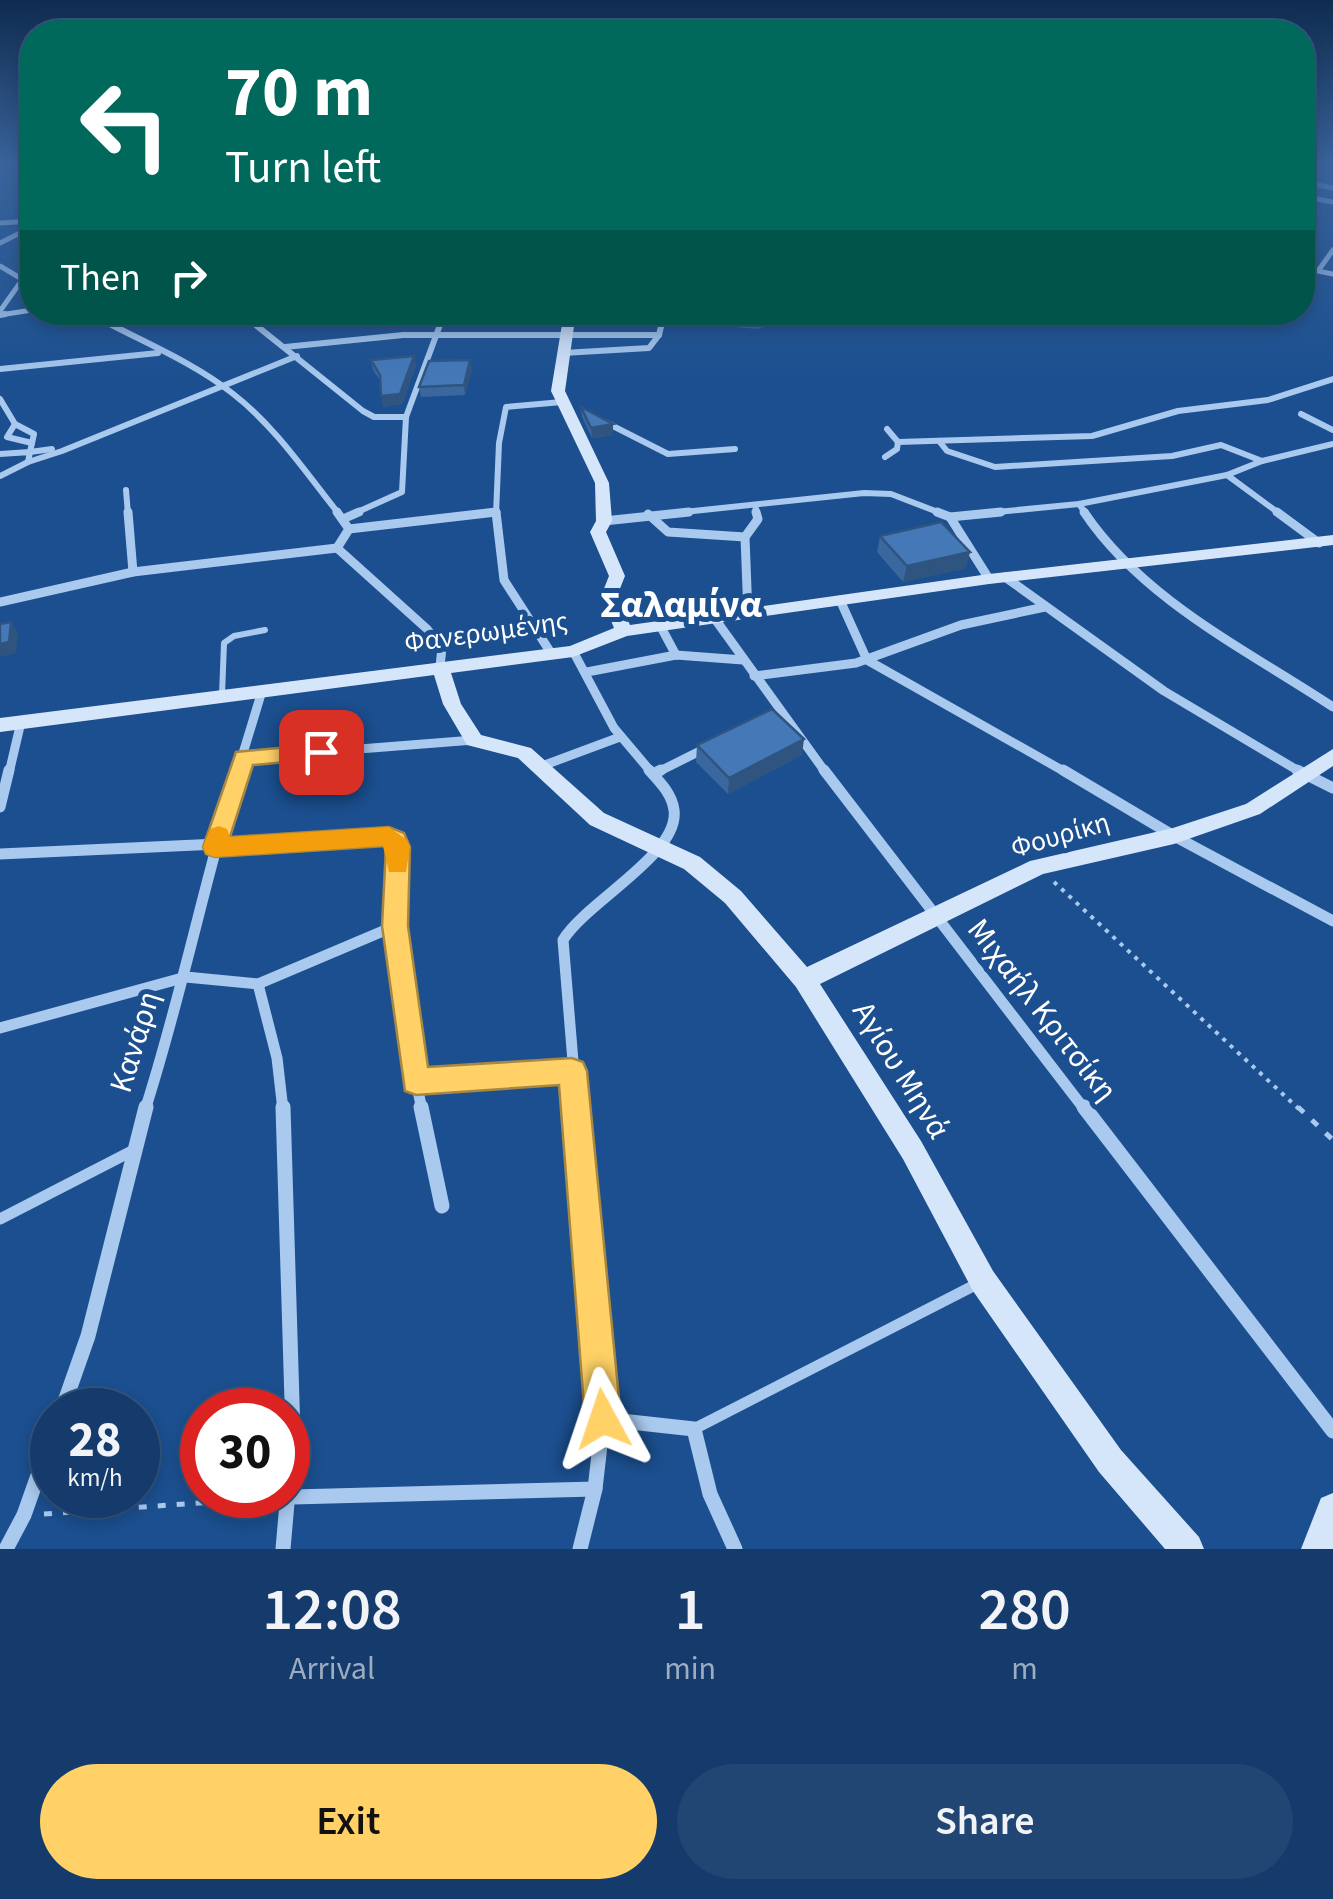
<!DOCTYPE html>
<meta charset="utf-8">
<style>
:root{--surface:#143b6b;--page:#214673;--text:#f1f3f6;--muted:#9dadc1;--line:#33557e;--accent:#ffd166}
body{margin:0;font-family:"Source Sans 3",sans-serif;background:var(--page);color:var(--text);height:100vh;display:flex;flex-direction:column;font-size:38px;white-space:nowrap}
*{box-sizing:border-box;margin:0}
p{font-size:32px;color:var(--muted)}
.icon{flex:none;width:55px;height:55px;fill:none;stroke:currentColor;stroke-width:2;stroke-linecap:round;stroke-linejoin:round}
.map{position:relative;height:1549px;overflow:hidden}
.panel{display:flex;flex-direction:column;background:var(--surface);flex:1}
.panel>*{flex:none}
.guide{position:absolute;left:20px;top:20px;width:1295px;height:305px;border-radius:40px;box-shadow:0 5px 15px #0003,0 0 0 2px var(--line);background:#00695c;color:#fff;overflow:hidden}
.speed{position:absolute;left:30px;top:1388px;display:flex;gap:20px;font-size:50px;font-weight:700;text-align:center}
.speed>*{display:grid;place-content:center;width:130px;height:130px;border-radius:50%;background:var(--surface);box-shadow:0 5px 15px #0003,0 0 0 2px var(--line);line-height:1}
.speed small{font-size:25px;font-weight:400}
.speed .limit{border:15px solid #d22;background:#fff;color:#111}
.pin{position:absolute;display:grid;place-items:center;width:85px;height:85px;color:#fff;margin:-42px;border-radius:20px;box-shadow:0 5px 15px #0006}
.me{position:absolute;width:110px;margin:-55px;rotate:355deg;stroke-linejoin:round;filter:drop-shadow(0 0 8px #0008)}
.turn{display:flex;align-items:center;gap:35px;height:210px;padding:0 40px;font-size:45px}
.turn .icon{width:130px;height:130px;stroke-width:2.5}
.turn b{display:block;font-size:70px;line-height:85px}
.then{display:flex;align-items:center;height:95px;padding:0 40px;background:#0003;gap:20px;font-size:38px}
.eta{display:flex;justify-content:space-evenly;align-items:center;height:170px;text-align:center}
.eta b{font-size:60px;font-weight:600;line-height:70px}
.primary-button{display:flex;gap:20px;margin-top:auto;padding:20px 40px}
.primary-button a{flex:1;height:115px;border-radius:60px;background:var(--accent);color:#111;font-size:40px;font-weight:600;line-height:115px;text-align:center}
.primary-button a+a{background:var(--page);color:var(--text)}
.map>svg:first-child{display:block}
</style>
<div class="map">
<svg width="1333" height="1549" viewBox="0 0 1333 1549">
<rect width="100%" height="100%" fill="#1b4f8f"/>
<!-- green -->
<path fill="#2e69ad" d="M729 313 730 312 817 313 757 329 723 326Z"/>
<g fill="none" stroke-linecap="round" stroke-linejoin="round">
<!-- path-far1 -->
<path stroke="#a9c9ee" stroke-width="4" stroke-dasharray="4 6" stroke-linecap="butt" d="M1054 882 1300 1110"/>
<!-- path -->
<g stroke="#a9c9ee" stroke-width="5" stroke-dasharray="8 11" stroke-linecap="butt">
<path d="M1298 1107 1333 1140"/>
<path d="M44 1514 269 1498"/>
</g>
<!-- lane-far1 -->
<path stroke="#a9c9ee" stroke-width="6" d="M222 695 224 643 234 636 265 630"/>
<!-- lane -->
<g stroke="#a9c9ee" stroke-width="11">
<path d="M0 1219 132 1151"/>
<path d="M694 1429 979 1283"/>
</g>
<!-- street-far4 -->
<g stroke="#a9c9ee" stroke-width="5">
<path d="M1307 182 1333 188"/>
<path d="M1302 196 1333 202"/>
<path d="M0 223 32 221"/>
<path d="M0 243 32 227"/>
<path d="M1333 250 1318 271 1333 274"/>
<path d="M0 266 32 285"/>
<path d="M0 311 22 280"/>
<path d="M87 312 96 317"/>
<path d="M239 312 245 317"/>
<path d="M387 312 395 317"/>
<path d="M0 315 32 310"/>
<path d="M401 317 444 315"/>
<path d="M443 317 445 312"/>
<path d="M664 317 665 312"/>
</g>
<!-- street-far3 -->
<g stroke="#a9c9ee" stroke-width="6">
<path d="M91 314C138 340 190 360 232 393 275 426 306 473 339 514"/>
<path d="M242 314 363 411 374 417H406"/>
<path d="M391 314 444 315"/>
<path d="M0 315 5 314"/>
<path d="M285 347 403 335H659"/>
<path d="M563 353 649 348 659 335 664 314"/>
<path d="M0 369 158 353"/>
<path d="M0 399 15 424 34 434 30 452 52 449"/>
<path d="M1301 414 1333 430"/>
<path d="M605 422 668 454 735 449"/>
<path d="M15 424 7 437 32 443"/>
<path d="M887 429 898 442"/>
<path d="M939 441 947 451 995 467 1172 456 1221 445 1262 461"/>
<path d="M0 454 30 452 28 462 62 451 297 356"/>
<path d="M885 457 897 449 898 442 1092 436 1178 411 1268 400 1333 379"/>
<path d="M1227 475 1280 514"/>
<path d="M0 476 28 462"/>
<path d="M126 490 128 514"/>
<path d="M1079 504 1086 514"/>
<path d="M755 505 757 514"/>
<path d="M353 514 402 492 406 417 444 314"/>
<path d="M475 514 496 512"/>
<path d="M496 514 499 443 506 407 562 402"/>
<path d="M665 514 864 493 891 494 943 514"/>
<path d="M976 514 1079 504 1227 475 1262 461 1333 444"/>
</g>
<!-- street-far2 -->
<g stroke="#a9c9ee" stroke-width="9">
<path d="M128 512 133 572"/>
<path d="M496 512 504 580 551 653"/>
<path d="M937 512 950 517 1001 512"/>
<path d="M1084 512C1143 600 1247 650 1333 707"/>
<path d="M1277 512 1319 543"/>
<path d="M648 514 668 532 745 537"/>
<path d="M950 517 989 579"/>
<path d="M343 519 359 512"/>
<path d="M604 521 689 512"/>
<path d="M349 529 496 512"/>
<path d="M337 548 349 529 337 512"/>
<path d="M337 548 427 629 442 648 440 666"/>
<path d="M1005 577 1164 691 1302 773"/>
<path d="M840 600 867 660 1067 773"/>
<path d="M0 602 133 572 337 548"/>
<path d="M748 615 745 537 758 519 756 512"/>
<path d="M715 619 826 773"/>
<path d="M661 627 676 655"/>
<path d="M573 651 614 728 652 773"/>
<path d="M587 672 676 655 743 660"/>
<path d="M754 676 856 663 961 625 1045 607"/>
<path d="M244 758 474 740"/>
<path d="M542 766 620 737"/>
<path d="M9 773 21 722"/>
<path d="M237 773 262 691"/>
<path d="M656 773 708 747"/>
</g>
<!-- street-far1 -->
<g stroke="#a9c9ee" stroke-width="11">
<path d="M824 770 1085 1110"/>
<path d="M1063 770 1174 836 1333 921"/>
<path d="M1297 770 1333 788"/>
<path d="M655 773 661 770"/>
<path d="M0 807 9 770"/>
<path d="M0 854 389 836 398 847 395 926 258 984 186 977 0 1028"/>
<path d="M395 926 416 1081 572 1071"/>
<path d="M258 984 277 1058 283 1110"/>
<path d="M416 1081 422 1110"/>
<path d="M145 1110C181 998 204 883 238 770"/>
<path d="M577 1110 563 940C586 902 680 854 674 810 672 794 660 782 649 770"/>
</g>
<!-- street -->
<g stroke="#a9c9ee" stroke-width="15">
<path d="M421 1107 442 1206"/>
<path d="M577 1107 603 1419 595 1489 580 1549"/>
<path d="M1084 1107 1333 1431"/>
<path d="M62 1410 88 1336 146 1107"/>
<path d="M603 1419 694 1429 710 1494 735 1549"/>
<path d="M293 1497 595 1489"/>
<path d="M6 1549 24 1515 52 1436"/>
<path d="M283 1549 293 1434 283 1107"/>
</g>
<!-- secondary -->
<g fill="#d6e6fa" fill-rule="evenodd">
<path d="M564 312H576L565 391 609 483 612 521 606 532 625 576 617 596 630 625 989 574 1333 535V545L989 584 627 636 573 657 451 673 461 704 481 735 531 748 604 813 700 857 741 891 807 967 1030 861 1173 828 1246 804 1333 749V766L1260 814 1174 844 1043 874 820 984 921 1141 993 1271 1121 1450 1199 1537 1204 1549H1165L1099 1472 973 1291 903 1159 796 987 725 903 684 869 590 825 518 758 467 745 443 704 434 675 0 732V718L570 646 614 628 601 596 609 576 590 532 596 521 595 483 551 391Z"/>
<path d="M1333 1493V1549H1301L1321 1498Z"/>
</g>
</g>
<!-- wall -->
<g fill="#3a679d">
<path d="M414 356 416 366 402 404 383 407 381 382 373 370 371 360Z"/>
<path d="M472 370 465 395 421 397 419 387Z"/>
<path d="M581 407 613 435 592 438 582 417Z"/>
<path d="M880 536 966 568 903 582 877 552Z"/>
<path d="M697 745 802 755 728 794 696 762Z"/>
</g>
<!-- shaded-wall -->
<g fill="#305480">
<path d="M414 356 416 366 402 404 383 407 381 396Z"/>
<path d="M470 360 472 370 465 395 464 385Z"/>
<path d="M613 424V435L592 438 591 428Z"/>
<path d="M970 552 966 568 903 582 907 566Z"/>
<path d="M11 622 18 633 16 653 0 657V644Z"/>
<path d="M804 739 802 755 728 794 729 778Z"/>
</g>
<!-- building -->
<g fill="#4478b7" stroke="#305480" stroke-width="2.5">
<path d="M414 356 400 394 381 396 380 375 371 360Z"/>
<path d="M470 360 464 385 419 387 429 361Z"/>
<path d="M581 407 613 424 591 428Z"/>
<path d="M941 522 970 552 907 566 880 536Z"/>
<path d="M11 622 9 642 0 644V624Z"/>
<path d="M772 709 804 739 729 778 697 745Z"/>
</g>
<!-- sky -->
<linearGradient id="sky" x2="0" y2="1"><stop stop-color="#0f2b4f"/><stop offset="0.43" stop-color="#39639b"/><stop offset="1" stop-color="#39639b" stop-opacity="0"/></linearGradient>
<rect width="1333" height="381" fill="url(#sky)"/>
<!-- route -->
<path fill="#ffd166" stroke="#a68842" stroke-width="2.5" d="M321 744 332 752 329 758 253 765 230 837 389 827 404 833 410 847 408 926 428 1067 572 1058 583 1062 587 1071 621 1419 615 1431 603 1437 590 1431 585 1419 559 1085 416 1095 405 1091 382 926 386 846 215 857 206 854 203 847 236 752Z"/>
<!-- slow -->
<path fill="#f59e0b" d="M219 826 227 829 230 837 389 827 407 840 410 847 406 872H389L383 846 215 857 206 854 203 847 210 829Z"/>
<g text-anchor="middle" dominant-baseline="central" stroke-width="10" stroke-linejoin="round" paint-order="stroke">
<!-- street labels -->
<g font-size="28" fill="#fff" stroke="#1b4f8f">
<text transform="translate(486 632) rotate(-8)">Φανερωμένης</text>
<text transform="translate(1060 835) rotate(-16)">Φουρίκη</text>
</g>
<!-- near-street labels -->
<g font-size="32" fill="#fff" stroke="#1b4f8f">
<text transform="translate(1042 1010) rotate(52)">Μιχαήλ Κριτσίκη</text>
<text transform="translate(135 1042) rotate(-73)">Κανάρη</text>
<text transform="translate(901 1070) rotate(58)">Αγίου Μηνά</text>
</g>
<!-- district labels -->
<g font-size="38" font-weight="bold" fill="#fff" stroke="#1b4f8f">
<text x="681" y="605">Σαλαμίνα</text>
</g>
</g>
</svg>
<div class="speed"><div>28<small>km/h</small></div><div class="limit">30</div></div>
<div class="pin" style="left:321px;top:752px;background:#d93025"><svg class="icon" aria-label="arrive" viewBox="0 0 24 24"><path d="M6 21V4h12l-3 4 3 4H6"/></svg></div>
<svg class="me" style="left:603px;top:1419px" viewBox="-20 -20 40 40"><path d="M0-17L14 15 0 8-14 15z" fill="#ffd166" stroke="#fff" stroke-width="4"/></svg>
<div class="guide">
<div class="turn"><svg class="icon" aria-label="left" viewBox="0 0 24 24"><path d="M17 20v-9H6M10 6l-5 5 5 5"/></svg><div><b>70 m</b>Turn left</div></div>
<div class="then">Then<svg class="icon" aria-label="right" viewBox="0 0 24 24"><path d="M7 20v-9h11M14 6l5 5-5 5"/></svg></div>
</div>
</div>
<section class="panel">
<div class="eta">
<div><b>12:08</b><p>Arrival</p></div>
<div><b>1</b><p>min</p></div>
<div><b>280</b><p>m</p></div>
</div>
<div class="primary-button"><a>Exit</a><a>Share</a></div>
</section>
